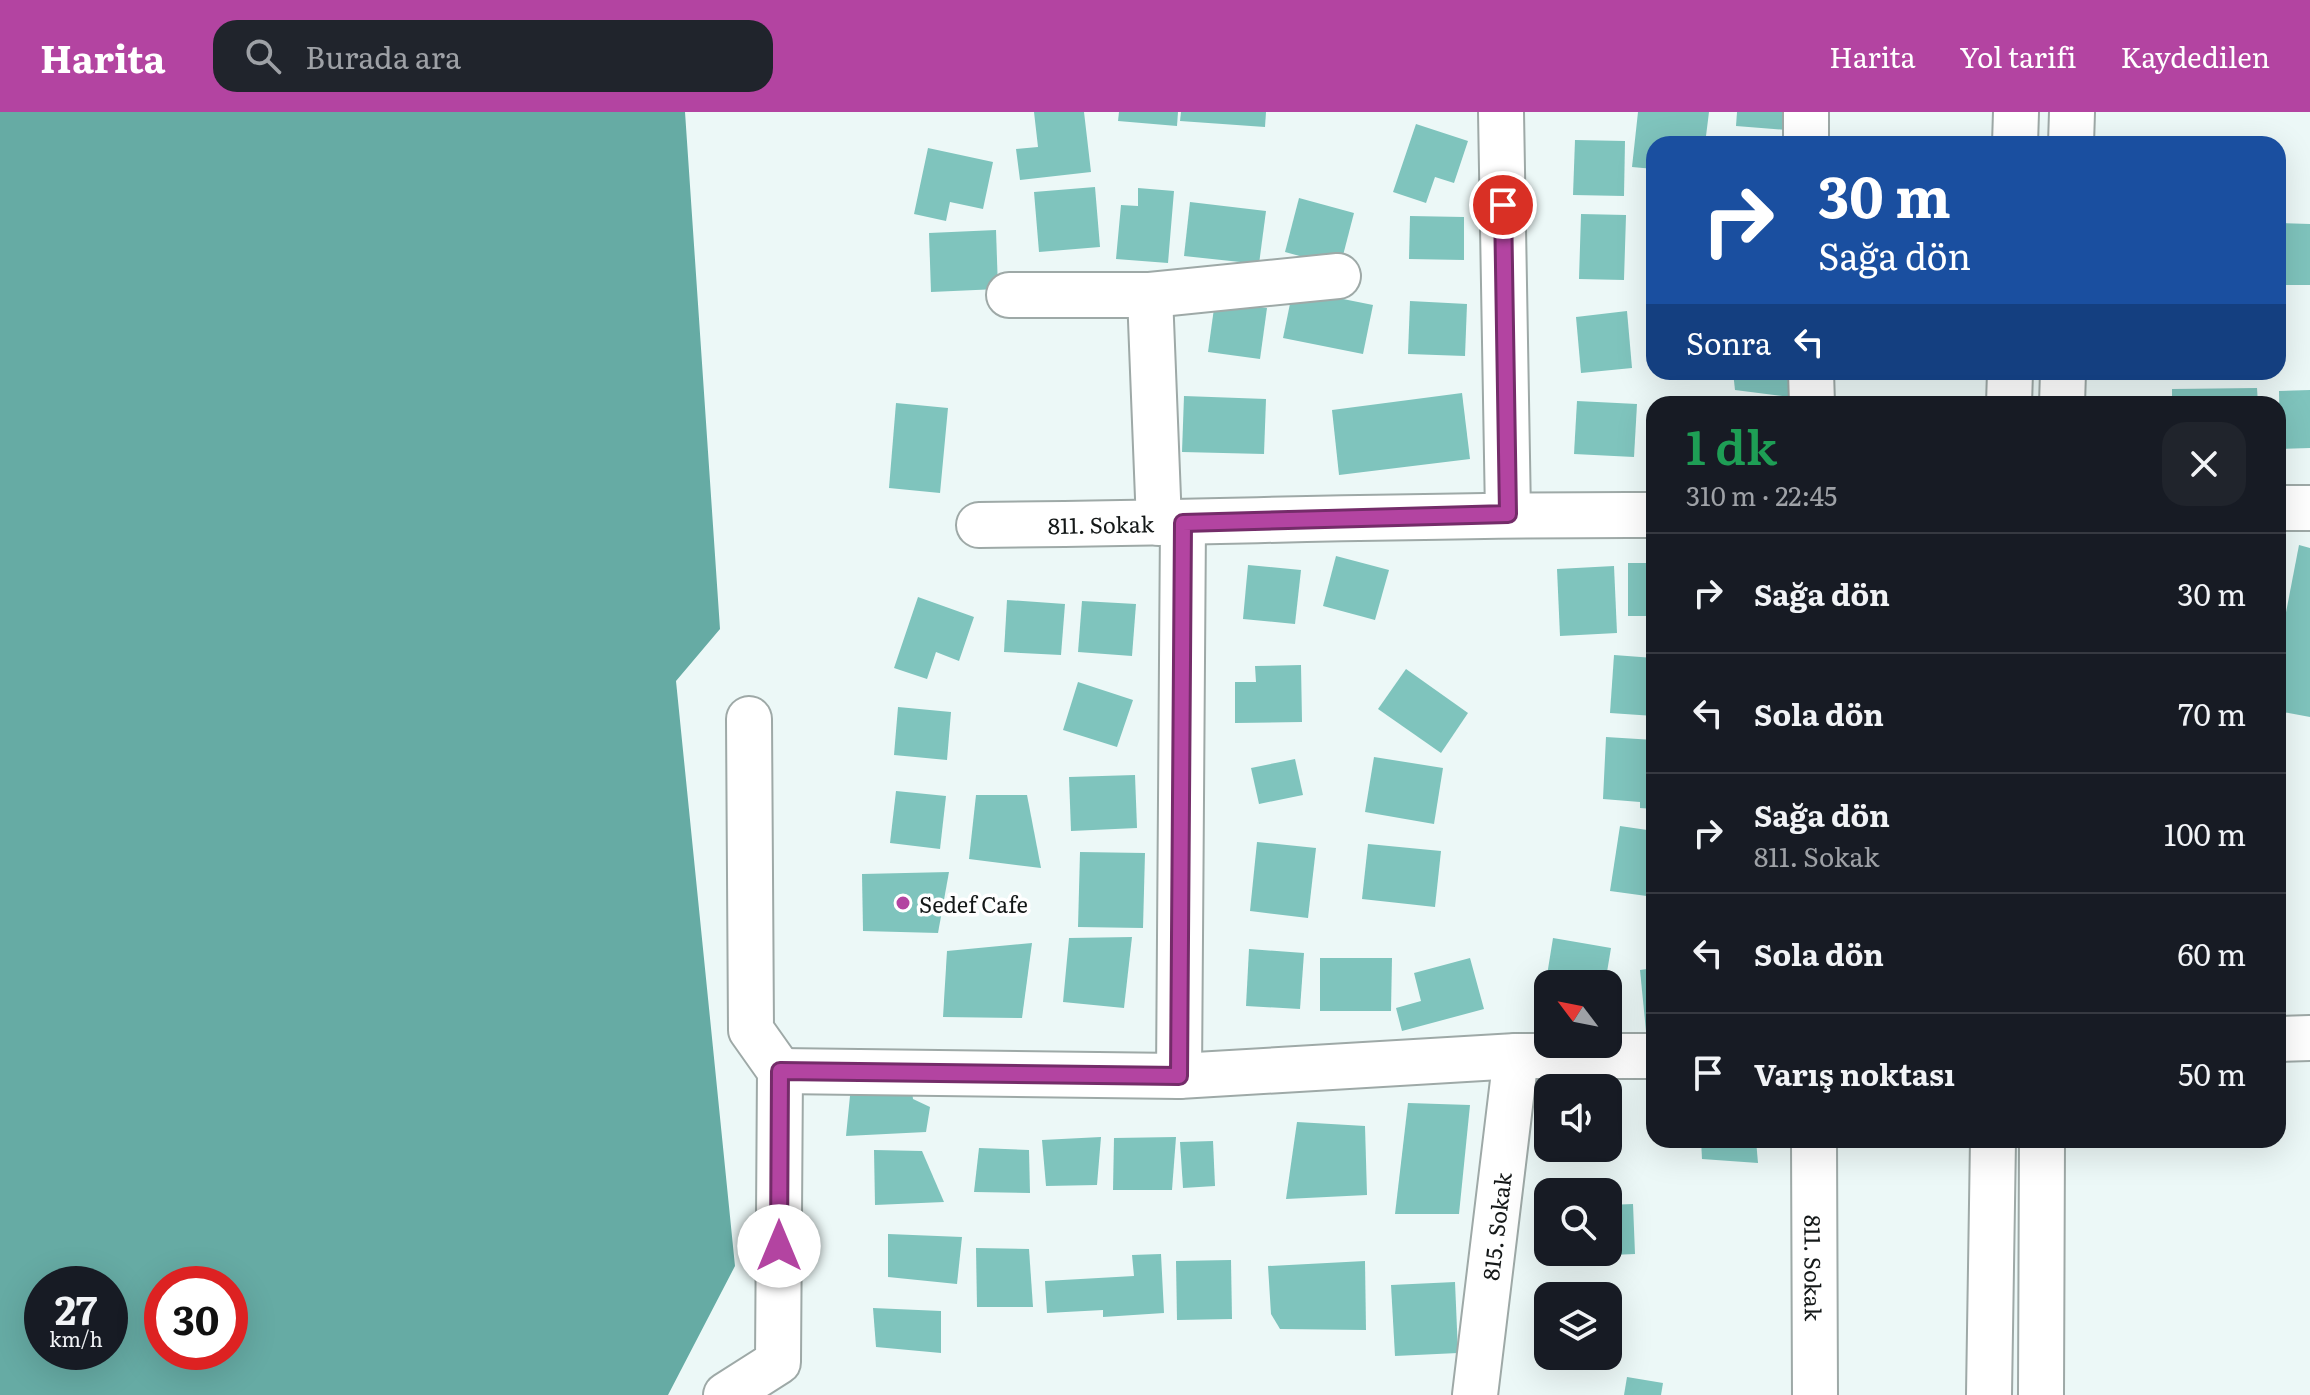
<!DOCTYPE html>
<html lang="tr">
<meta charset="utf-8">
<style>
:root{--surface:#171b24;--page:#20242c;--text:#f1f3f6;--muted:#9ea1a6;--line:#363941;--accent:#b344a1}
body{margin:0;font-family:Literata,serif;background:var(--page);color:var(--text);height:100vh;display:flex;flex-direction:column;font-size:30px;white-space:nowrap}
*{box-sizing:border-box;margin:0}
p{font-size:26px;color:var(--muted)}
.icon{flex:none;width:44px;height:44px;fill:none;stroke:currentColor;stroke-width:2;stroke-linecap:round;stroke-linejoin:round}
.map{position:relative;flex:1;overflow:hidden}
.panel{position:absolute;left:1646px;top:284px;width:640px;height:752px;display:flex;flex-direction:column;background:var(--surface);border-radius:24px;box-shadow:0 8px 32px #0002}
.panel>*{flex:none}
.top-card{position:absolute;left:1646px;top:24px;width:640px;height:244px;border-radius:24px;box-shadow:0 8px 32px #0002;background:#1a4fa0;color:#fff;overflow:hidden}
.needle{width:52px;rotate:302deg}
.buttons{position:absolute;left:1534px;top:858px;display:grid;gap:16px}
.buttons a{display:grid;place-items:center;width:88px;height:88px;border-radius:16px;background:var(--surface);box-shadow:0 8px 32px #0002;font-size:40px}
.speed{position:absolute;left:24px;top:1154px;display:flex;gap:16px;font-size:40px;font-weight:700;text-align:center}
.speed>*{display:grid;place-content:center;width:104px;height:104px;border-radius:50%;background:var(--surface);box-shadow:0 8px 32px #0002;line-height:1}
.speed small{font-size:20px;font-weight:400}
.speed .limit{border:12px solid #d22;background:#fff;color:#111}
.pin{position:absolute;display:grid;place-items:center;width:68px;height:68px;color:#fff;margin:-34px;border:4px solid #fff;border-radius:50%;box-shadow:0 2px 8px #0007}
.me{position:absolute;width:88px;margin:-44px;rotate:0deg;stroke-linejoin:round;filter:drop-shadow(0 0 6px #0008)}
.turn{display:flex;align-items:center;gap:28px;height:168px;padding:0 40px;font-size:36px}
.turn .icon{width:104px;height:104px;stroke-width:2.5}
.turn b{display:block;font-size:56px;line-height:68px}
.then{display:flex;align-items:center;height:76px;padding:0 40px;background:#0003;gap:16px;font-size:30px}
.round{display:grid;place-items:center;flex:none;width:84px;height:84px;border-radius:24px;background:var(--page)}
.summary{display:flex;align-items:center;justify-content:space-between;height:136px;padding:0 40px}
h1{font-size:48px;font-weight:600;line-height:60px;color:#1e9e55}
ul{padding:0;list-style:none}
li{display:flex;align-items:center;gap:24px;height:120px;padding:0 40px;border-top:2px solid var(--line)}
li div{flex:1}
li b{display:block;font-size:30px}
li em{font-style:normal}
header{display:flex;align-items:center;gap:48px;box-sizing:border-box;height:112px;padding:0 40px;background:var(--accent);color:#fff}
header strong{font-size:38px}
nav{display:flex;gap:44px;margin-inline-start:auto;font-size:28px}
.search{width:560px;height:72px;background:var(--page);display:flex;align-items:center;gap:20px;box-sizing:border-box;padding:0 28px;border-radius:24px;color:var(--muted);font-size:30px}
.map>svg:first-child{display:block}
</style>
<header>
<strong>Harita</strong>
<div class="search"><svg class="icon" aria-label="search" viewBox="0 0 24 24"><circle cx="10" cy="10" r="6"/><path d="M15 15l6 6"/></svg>Burada ara</div>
<nav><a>Harita</a><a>Yol tarifi</a><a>Kaydedilen</a></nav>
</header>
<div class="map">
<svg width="2310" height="1283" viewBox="0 0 2310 1283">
<rect width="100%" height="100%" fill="#ecf8f7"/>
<!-- water -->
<path fill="#66aba4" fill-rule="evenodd" d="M0 0H685L720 517 676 569 735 1154 668 1283H0ZM42 1172H110V1240H42ZM230 1172V1240H162V1172Z"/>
<!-- building -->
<g fill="#7fc4bd">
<path d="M1034 0H1084L1091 60 1020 68 1016 37 1038 35Z"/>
<path d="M1119 0H1178L1177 14 1118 9Z"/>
<path d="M1181 0H1266L1265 15 1180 9Z"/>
<path d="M1638 0H1709L1705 32H1654V57L1632 55Z"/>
<path d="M1737 0H1801L1799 19 1736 14Z"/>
<path d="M1416 12 1468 29 1454 71 1435 65 1426 91 1393 80Z"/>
<path d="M1995 24 1996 32H1956V30Z"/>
<path d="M1575 28 1625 29 1624 84 1573 83Z"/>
<path d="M928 36 993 50 983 97 950 90 946 109 914 102Z"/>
<path d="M1095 75 1100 135 1039 140 1034 80Z"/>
<path d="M1138 76 1174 79 1168 151 1116 147 1121 93 1138 94Z"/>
<path d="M1299 86 1354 101 1340 155 1285 140Z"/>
<path d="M1190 90 1266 99 1259 152 1184 144Z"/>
<path d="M1581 102 1626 103 1624 168 1579 167Z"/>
<path d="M1410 104 1464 105V148L1409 147Z"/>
<path d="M2278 111 2310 112V173H2278Z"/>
<path d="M996 118 998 177 931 180 929 121Z"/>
<path d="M1293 177 1373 193 1363 242 1283 226Z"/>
<path d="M1215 189 1267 196 1260 247 1208 240Z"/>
<path d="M1410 189 1467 192 1465 244 1408 242Z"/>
<path d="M1627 199 1632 256 1581 261 1576 205Z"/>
<path d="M1733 260H1790L1791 285 1735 278Z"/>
<path d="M2257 276 2258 292H2172V277Z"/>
<path d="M2310 278V336L2280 337 2279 279Z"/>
<path d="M1462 281 1470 347 1339 363 1332 298Z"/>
<path d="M1184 284 1266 287 1264 342 1182 340Z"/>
<path d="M1577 289 1637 292 1634 345 1574 342Z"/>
<path d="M896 291 948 296 940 381 889 376Z"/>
<path d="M2299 433 2310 436V605L2278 599V542Z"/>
<path d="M1336 444 1389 458 1375 508 1323 494Z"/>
<rect x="1628" y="451" width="26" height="53"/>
<path d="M1248 453 1301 458 1295 512 1243 507Z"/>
<path d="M1614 454 1617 521 1560 524 1557 457Z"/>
<path d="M918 485 974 505 959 549 936 540 927 567 894 556Z"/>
<path d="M1007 488 1065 492 1061 543 1004 540Z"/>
<path d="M1082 489 1136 492 1132 544 1078 540Z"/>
<path d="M1614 543 1654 546V604L1610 601Z"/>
<path d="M1301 553 1302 610 1235 611V570H1256L1255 554Z"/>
<path d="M1406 557 1468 601 1441 641 1378 597Z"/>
<path d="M1078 570 1133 588 1117 635 1063 618Z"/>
<path d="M898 595 951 600 947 648 894 643Z"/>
<path d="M1606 625 1654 628V697L1640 696V690L1603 687Z"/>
<path d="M1374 645 1443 656 1434 712 1365 700Z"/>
<path d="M1295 647 1303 683 1259 692 1251 656Z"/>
<path d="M1135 663 1137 716 1071 719 1069 665Z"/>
<path d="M896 679 946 684 940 737 890 731Z"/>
<path d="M976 683H1027L1041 756 969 747Z"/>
<path d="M1620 714 1654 719V785L1610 779Z"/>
<path d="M1257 730 1316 736 1308 806 1250 799Z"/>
<path d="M1368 732 1441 739 1435 795 1362 787Z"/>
<path d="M1080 740 1145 741 1143 816 1078 815Z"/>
<path d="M949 760 938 821 863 819 862 762Z"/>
<path d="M1132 825 1124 896 1063 890 1069 826Z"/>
<path d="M1553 826 1611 836 1605 872H1548V888H1543Z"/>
<path d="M1032 831 1022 906 943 905 947 839Z"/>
<path d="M1249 837 1304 841 1300 897 1246 894Z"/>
<path d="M1320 846H1392L1391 899H1320Z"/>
<path d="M1470 846 1484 897 1402 919 1396 896 1421 889 1414 861Z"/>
<path d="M1654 856V919H1646L1640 858Z"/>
<path d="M911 972 913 987 930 995 926 1020 846 1024 851 974Z"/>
<path d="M1408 991 1470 993 1459 1102H1395Z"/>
<path d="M1297 1010 1365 1014 1367 1083 1286 1087Z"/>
<path d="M1101 1025 1097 1073 1046 1074 1042 1028Z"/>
<path d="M1176 1025 1172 1078H1113L1114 1026Z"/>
<path d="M1701 1028H1756L1758 1051 1702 1047Z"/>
<path d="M1213 1029 1215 1074 1183 1076 1180 1030Z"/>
<path d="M979 1036 1029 1038 1030 1081 974 1080Z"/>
<path d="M874 1038 922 1039 944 1090 875 1093Z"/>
<path d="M1633 1092 1635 1142 1543 1146 1541 1096H1548V1140H1608V1093Z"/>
<path d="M888 1122 962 1125 957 1172 888 1165Z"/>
<path d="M976 1136 1029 1137 1033 1195H977Z"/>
<path d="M1161 1142 1164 1201 1103 1205V1198L1047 1201 1045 1169 1134 1164 1132 1143Z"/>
<path d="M1231 1148 1232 1207 1177 1208 1176 1149Z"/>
<path d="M1365 1149 1366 1218 1280 1217 1271 1202 1268 1154Z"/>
<path d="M1455 1170 1458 1241 1395 1244 1391 1173Z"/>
<path d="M1608 1194H1613L1616 1239H1608Z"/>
<path d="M873 1196 941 1199V1241L876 1235Z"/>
<path d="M1627 1265 1663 1271 1661 1283H1624Z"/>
</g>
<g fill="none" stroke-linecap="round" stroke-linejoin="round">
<!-- minor casing -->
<g stroke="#9ea9a7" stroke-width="48">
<g id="minor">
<path d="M1501 0 1508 402"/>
<path d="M1806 0V32"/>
<path d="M2015 32 2016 0"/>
<path d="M2071 32 2072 0"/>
<path d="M1009 183H1150L1159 411"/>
<path d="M1150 183 1338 164"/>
<path d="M1811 260 1812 292"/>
<path d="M2009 292 2010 260"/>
<path d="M2062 292 2063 260"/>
<path d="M2278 396H2310"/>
<path id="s1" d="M979 413C1204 411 1429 402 1654 403"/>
<path d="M2278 927 2310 926"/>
<path d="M780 959 1179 964 1516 944H1654"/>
<path d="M1179 964 1183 411"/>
<path id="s2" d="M1814 1028 1815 1283"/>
<path d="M726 1283 778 1250 780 959 751 918 749 607"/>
<path id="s3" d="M1475 1283 1516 944"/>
<path d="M1989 1283 1993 1028"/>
<path d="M2041 1283 2042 1028"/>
</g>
</g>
<!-- minor -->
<use href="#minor" stroke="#fff" stroke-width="44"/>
</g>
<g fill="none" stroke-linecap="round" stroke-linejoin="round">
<!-- route casing -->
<g stroke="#742c69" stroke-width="20">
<path id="route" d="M779 1134 780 959 1179 964 1183 411 1508 402 1503 93"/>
</g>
<!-- route -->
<use href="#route" stroke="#b344a1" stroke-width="14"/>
</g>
<!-- markers -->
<circle fill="#b344a1" stroke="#fff" stroke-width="3" cx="903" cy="791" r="8"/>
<g text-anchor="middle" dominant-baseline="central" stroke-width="7" stroke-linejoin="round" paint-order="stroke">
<!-- street labels -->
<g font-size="22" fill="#141818" stroke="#fff">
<text stroke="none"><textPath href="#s1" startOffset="122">811. Sokak</textPath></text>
<text stroke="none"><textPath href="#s3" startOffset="170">815. Sokak</textPath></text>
<text stroke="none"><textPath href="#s2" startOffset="128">811. Sokak</textPath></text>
</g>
<!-- poi labels -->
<g font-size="22" fill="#141818" stroke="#fff" text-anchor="start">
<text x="919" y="791">Sedef Cafe</text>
</g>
</g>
</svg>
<div class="buttons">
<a><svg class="needle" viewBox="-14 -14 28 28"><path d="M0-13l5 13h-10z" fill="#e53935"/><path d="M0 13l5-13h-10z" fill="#9ea1a6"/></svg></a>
<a><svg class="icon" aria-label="sound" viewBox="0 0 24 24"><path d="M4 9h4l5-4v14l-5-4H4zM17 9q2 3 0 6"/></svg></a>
<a><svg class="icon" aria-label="search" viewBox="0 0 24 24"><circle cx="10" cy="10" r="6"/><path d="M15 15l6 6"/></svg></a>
<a><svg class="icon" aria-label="layers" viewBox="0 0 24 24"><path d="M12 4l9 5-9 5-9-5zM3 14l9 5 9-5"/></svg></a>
</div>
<div class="speed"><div>27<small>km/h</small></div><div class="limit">30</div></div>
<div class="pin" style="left:1503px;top:93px;background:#d93025"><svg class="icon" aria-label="arrive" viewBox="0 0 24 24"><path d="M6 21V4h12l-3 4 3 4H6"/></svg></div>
<svg class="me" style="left:779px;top:1134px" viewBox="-20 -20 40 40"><circle r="19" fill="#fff"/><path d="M0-13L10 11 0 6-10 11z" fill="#b344a1"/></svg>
<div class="top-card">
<div class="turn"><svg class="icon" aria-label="right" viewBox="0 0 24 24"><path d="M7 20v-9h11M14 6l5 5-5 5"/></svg><div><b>30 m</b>Sağa dön</div></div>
<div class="then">Sonra<svg class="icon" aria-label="left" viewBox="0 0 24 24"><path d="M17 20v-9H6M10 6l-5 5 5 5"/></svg></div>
</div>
<section class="panel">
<div class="summary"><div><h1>1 dk</h1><p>310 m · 22:45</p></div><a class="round"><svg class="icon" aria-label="close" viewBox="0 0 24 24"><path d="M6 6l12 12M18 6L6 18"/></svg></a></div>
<ul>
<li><svg class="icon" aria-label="right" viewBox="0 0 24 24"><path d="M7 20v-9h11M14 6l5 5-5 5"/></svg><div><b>Sağa dön</b></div><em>30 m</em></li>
<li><svg class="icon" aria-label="left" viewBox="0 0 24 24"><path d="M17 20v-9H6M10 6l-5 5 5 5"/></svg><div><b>Sola dön</b></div><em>70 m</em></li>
<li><svg class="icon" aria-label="right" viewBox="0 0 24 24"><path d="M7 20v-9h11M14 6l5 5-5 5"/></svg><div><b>Sağa dön</b><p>811. Sokak</p></div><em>100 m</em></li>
<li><svg class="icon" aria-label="left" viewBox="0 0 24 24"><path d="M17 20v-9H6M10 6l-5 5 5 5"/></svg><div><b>Sola dön</b></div><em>60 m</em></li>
<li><svg class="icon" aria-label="arrive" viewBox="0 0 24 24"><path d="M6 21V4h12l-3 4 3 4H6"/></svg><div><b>Varış noktası</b></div><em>50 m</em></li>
</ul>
</section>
</div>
